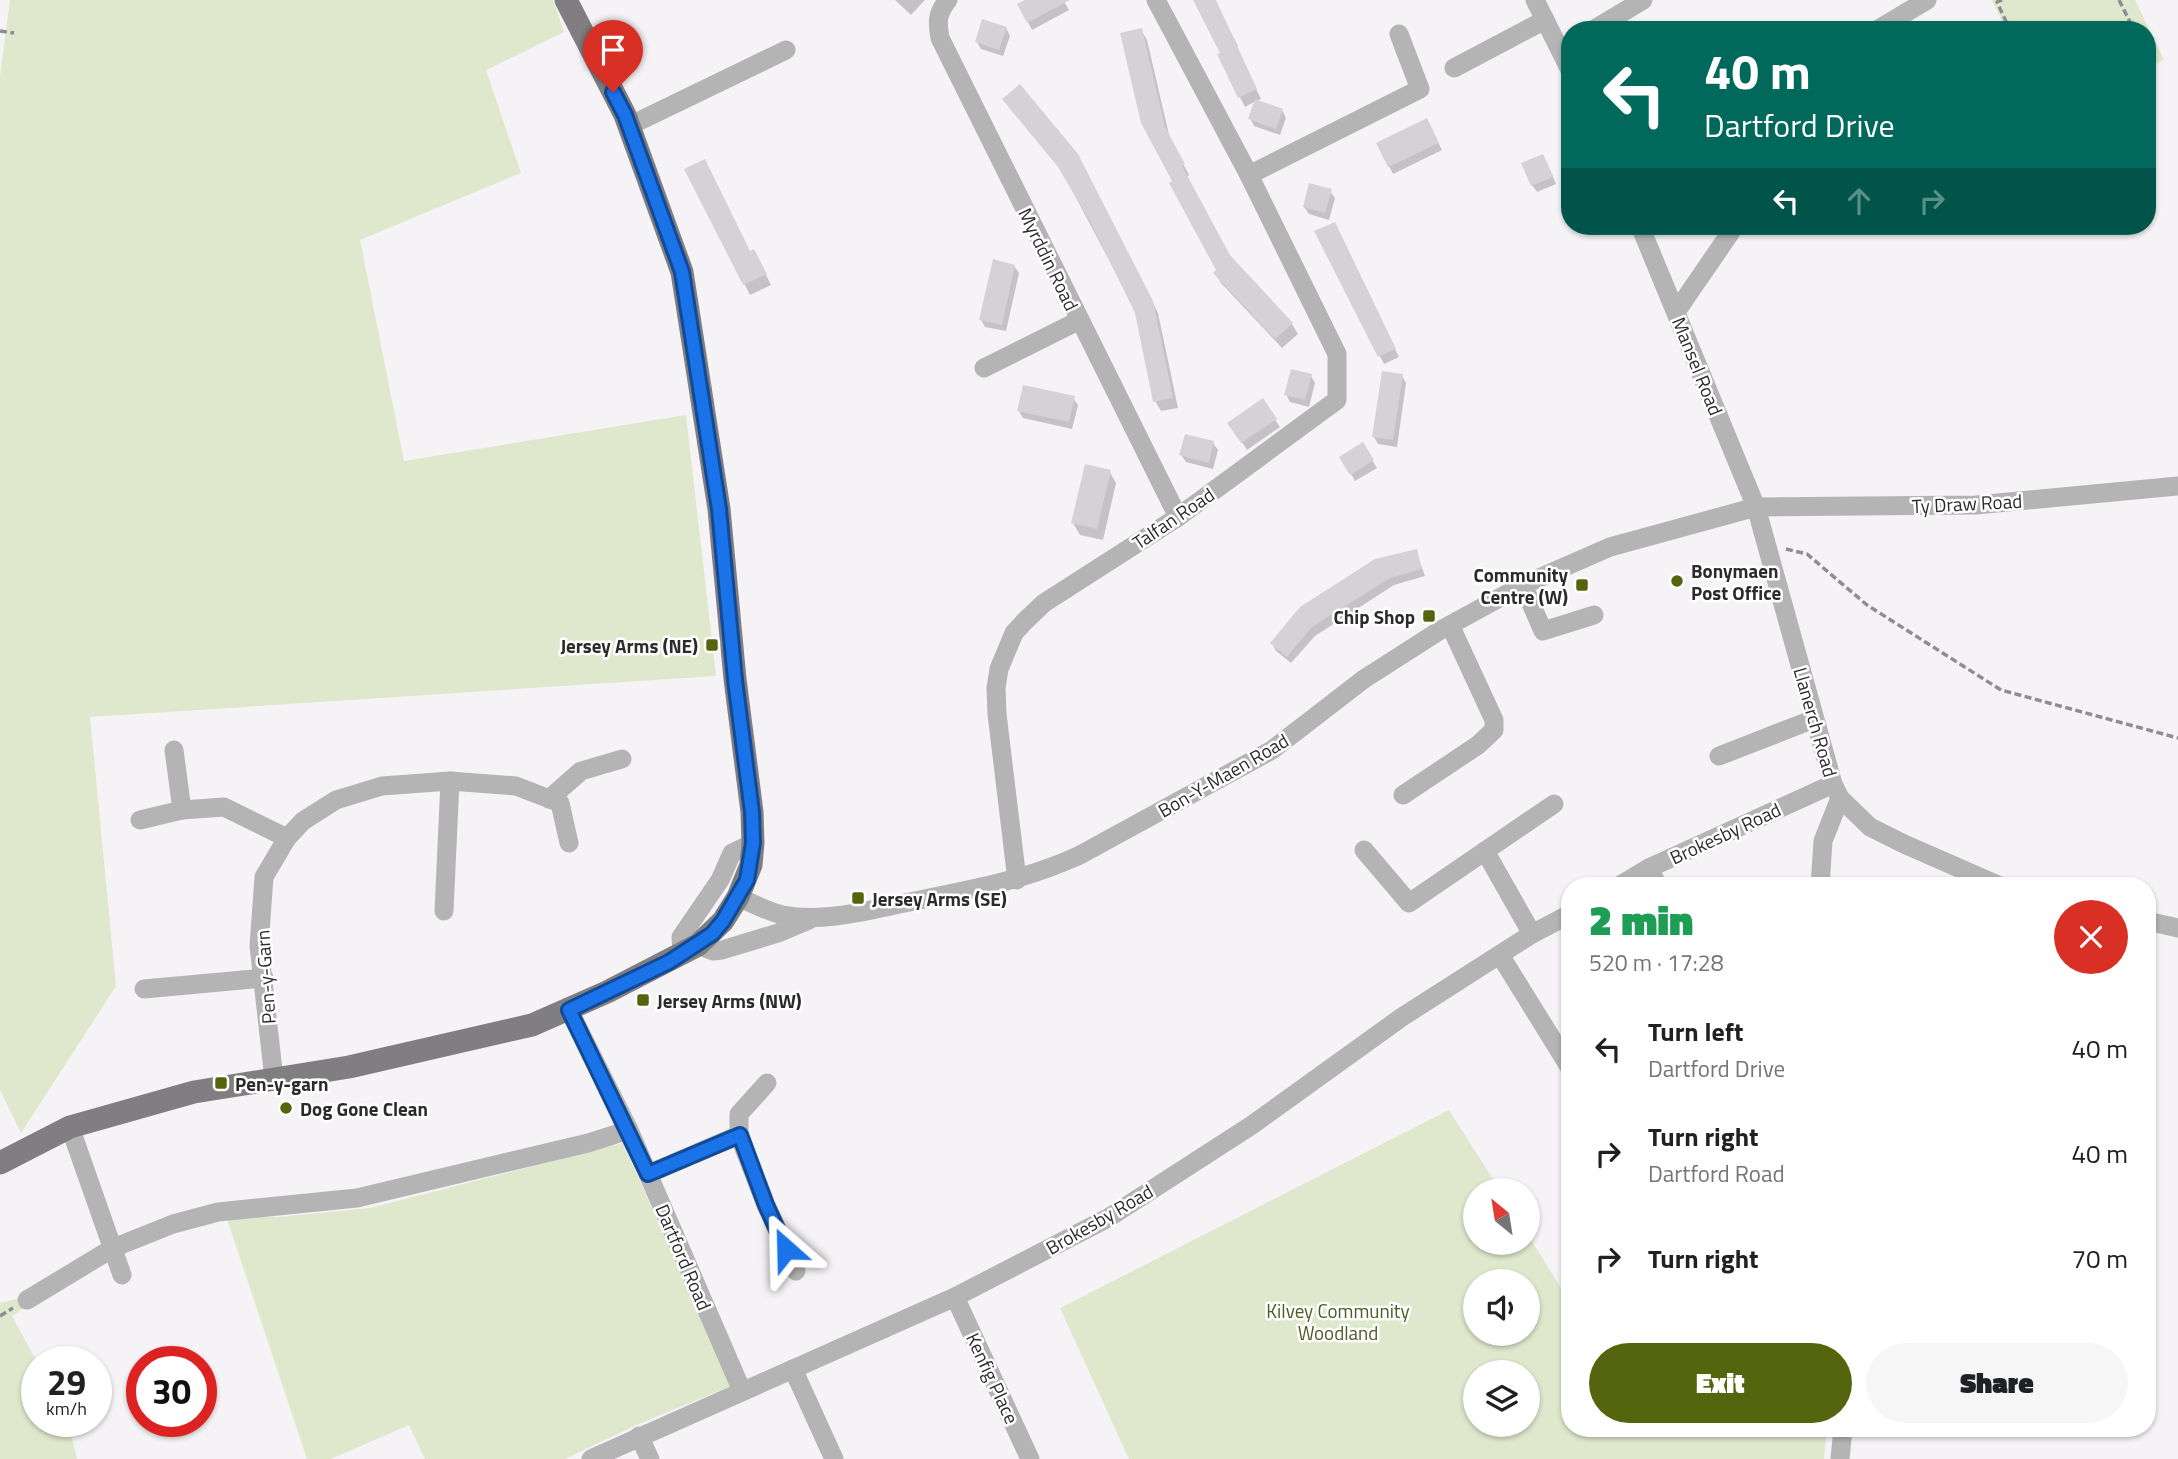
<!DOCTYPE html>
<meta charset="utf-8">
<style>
:root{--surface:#fff;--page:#f6f6f6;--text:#202124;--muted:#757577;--accent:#55650e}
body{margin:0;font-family:"Titillium Web",sans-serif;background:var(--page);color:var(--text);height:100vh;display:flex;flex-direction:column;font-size:26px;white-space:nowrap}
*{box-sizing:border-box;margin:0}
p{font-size:23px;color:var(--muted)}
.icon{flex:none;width:38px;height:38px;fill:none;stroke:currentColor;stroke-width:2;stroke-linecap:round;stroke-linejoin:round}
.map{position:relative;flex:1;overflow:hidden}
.drawer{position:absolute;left:1561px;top:877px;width:595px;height:560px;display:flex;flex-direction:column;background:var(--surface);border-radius:28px;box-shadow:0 2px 5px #0004}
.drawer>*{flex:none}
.guide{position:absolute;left:1561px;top:21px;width:595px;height:214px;border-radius:28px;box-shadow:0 2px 5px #0004;background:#00695c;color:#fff;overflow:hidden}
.needle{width:46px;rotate:330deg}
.controls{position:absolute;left:1463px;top:1178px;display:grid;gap:14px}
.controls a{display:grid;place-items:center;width:77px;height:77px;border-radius:50%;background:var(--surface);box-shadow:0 2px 5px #0004;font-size:35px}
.speed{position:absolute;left:21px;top:1346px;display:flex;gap:14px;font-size:35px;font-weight:700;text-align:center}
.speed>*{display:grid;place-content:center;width:91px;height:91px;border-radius:50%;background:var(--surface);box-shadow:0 2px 5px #0004;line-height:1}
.speed small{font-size:18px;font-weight:400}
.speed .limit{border:10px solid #d22;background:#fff;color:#111}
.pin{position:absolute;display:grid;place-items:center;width:60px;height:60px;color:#fff;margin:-72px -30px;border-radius:50% 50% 50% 0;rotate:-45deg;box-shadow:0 0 7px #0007}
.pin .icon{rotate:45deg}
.me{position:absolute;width:77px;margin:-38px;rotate:335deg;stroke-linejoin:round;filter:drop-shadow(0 0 5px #0008)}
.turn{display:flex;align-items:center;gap:24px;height:147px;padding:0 28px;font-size:32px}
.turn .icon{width:91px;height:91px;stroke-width:2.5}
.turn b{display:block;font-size:49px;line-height:60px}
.lanes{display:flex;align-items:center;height:66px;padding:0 28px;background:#0003;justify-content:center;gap:35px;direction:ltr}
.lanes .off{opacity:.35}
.round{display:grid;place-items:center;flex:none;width:74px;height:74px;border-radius:37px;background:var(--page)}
.headline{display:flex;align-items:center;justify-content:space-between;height:119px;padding:0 28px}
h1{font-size:42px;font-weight:800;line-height:52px;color:#1e9e55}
.action{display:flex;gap:14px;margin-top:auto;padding:14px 28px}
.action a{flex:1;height:80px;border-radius:42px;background:var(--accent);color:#fff;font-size:28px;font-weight:800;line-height:80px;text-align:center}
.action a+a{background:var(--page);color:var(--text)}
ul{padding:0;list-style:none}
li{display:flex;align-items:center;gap:21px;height:105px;padding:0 28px}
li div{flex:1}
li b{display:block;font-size:26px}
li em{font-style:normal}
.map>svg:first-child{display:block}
</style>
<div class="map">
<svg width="2178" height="1459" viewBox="0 0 2178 1459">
<rect width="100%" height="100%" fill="#f6f3f6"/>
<!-- green -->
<g fill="#dfe7cc" fill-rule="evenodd">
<path d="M10 0H553L564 32 486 70 521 173 360 240 404 461 686 415 716 676 90 717 116 986 21 1133 0 1090V76Z"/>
<path d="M1992 0H2135L2164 60 2147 68V30H2006Z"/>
<path d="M1449 1110 1500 1190H1475V1242H1528V1235L1564 1293 1570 1290V1428H1827L1824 1459H1129L1060 1308ZM1528 1281V1334H1475V1281ZM1528 1372V1424H1475V1372Z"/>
<path d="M623 1143 731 1386 634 1426 565 1459H425L409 1425 331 1459H307L226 1216 278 1217 370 1208Z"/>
<path d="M25 1297 29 1305 12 1316 37 1362V1421H68L77 1459H0V1303Z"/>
</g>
<!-- shadow -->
<g fill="#0003">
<path d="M895 0H925L911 15Z"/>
<path d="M1028 0H1063L1069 10 1032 30 1019 5Z"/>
<path d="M1194 0H1214L1238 46 1236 47 1261 99 1256 101 1282 110 1286 118 1280 135 1254 126 1250 118 1256 101 1245 107 1219 55 1222 54Z"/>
<path d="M1006 28 1010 36 1003 56 981 49 977 42Z"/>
<path d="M1141 30 1147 40 1170 139 1189 175 1187 177 1230 258 1292 324 1298 334 1282 348 1221 283 1215 273 1218 271 1175 181Z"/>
<path d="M1431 128 1442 150 1393 174 1378 144Z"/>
<path d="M1547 163 1556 184 1537 192 1532 185Z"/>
<path d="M1083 166 1158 313 1178 408 1161 411 1155 401 1137 313 1064 175Z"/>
<path d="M686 170 750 253 759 261 771 285 750 295Z"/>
<path d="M1330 191 1335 198 1329 220 1309 214 1304 207Z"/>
<path d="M1338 231 1399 357 1384 364 1317 232Z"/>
<path d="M1014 266 1019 273 1006 331 985 327 981 320Z"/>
<path d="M1311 376 1315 383 1309 407 1290 402 1286 394Z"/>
<path d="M1402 376 1406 383 1397 447 1378 444 1374 437Z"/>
<path d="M1073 398 1078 405 1072 429 1023 418 1019 411Z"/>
<path d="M1262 401 1280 427 1247 450 1234 430Z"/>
<path d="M1213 443 1218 450 1213 469 1186 462 1181 455Z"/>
<path d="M1363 445 1377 468 1355 481 1342 458Z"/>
<path d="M1109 471 1116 483 1103 540 1080 535 1073 523Z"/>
<path d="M1416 551 1425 576 1394 585 1315 636 1291 663 1276 651 1272 643Z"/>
</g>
<!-- building -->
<g fill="#d5d2d5">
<path d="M1025 0H1070L1027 23 1017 4Z"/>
<path d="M1193 0H1216L1257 89 1238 98 1217 54 1220 53Z"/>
<path d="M982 19 1007 27 999 50 975 42Z"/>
<path d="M1142 28 1165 127 1185 164 1182 166 1230 255 1293 323 1275 339 1213 273 1216 270 1169 183 1172 181 1141 123 1120 33Z"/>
<path d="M1020 84 1078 154 1153 301 1173 398 1153 402 1135 313 1092 225 1058 167 1002 99Z"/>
<path d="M1255 99 1283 109 1276 129 1248 119Z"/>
<path d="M1427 118 1439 143 1388 167 1376 143Z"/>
<path d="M1543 154 1553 177 1531 186 1521 163Z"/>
<path d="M705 159 750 251 754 249 767 274 743 285 684 169Z"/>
<path d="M1309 183 1332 189 1325 213 1303 207Z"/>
<path d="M1335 222 1396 349 1378 357 1314 231Z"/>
<path d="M993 259 1015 265 1002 325 979 320Z"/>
<path d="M1291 369 1312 374 1305 400 1284 395Z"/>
<path d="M1382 371 1403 374 1393 440 1372 437Z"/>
<path d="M1023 385 1075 396 1069 422 1017 411Z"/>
<path d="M1263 398 1277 419 1241 443 1227 423Z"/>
<path d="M1185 434 1214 441 1209 463 1179 455Z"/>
<path d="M1363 442 1374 460 1350 475 1339 457Z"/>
<path d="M1085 464 1111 470 1097 529 1071 523Z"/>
<path d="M1417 549 1422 569 1390 578 1323 620 1311 628 1287 657 1270 643 1300 607 1336 584 1375 559Z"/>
</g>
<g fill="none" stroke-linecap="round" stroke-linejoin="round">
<!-- path -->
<g stroke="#8f8d8f" stroke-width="3.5" stroke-dasharray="7 3.5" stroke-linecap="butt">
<path d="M2002 0 1997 2 2010 30"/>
<path d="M2119 0 2134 30"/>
<path d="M0 31 14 33"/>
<path d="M1786 549 1807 554 1867 605 2001 690 2178 738"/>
<path d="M0 1316 13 1308"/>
</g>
<!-- minor -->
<g stroke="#b5b4b5" stroke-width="19">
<path d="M948 0C937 13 937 22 940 38L1178 517"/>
<path d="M1535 0 1570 70"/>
<path d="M1593 30 1643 0"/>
<path d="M1877 30 1927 0"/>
<path d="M1454 68 1545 20"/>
<path d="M629 126 786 50"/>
<path d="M1249 175 1420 89 1399 34"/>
<path d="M1640 226 1756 507 1833 784 1840 798 1870 827 1904 844 2000 886"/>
<path d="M1676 312 1735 226"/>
<path d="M984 368 1080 320"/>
<path d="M1523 585 1543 631 1594 615"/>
<path d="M174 750 182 810"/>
<path d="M1719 756 1814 719"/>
<path d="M1403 795 1478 745 1494 730V720L1450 625"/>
<path d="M549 799 581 771 622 759"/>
<path d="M140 820 182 810 224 807 287 838"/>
<path d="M1364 850 1409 903 1554 804"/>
<path d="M1485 851 1532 934"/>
<path d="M1649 868 1658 886"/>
<path d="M1017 880 997 714 996 688 999 669 1014 633 1025 621 1044 603 1178 517 1337 400V354L1249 175 1156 0"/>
<path d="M1619 886 1649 868 1833 784"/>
<path d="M1820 886 1823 841 1840 798"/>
<path d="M738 897C752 903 768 912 783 915 825 923 869 910 910 902 971 889 1024 881 1080 855L1272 750 1364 679 1439 631 1523 585 1610 547 1756 507 1976 505 2178 486"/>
<path d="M444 911 450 781"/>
<path d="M2147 921 2178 928"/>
<path d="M698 945 713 951 722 950 778 933 809 920"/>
<path d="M682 954 681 937 720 880 732 853 753 843"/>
<path d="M1500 955 1570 1068"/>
<path d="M144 989 264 978"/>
<path d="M569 1010 629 1130 742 1391"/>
<path d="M274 1079 259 946 264 877 287 838 303 821 336 800 382 786 450 781 516 786 560 803 569 843"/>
<path d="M767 1083 739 1114V1135L766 1205 796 1271"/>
<path d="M70 1127 122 1275"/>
<path d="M648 1174 739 1135"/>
<path d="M955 1297 1030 1459"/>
<path d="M27 1300 113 1248 173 1224 218 1212 357 1198 588 1143 629 1130"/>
<path d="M793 1369 834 1459"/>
<path d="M639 1436 650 1459"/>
<path d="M591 1459 955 1297 1108 1218 1252 1125 1402 1017 1532 934 1570 914"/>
<path d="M1840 1459 1843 1428"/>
</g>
<!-- major -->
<path stroke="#807e80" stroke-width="23" d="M0 1163 70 1127 194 1092 349 1067 532 1025 607 992 698 945 723 921 738 897 751 865 753 843 752 812 735 679 719 509 682 272 625 115 566 0"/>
</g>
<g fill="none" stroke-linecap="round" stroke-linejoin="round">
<!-- route casing -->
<g stroke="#114b97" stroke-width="18">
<path id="route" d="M613 92 625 115 682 272 719 509 735 680 752 812 753 843 747 880 723 921 712 934 669 962 569 1010 648 1174 740 1135 766 1205 786 1249"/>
</g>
<!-- route -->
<use href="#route" stroke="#1a73e8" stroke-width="12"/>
</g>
<!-- markers -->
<g fill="#55650e" stroke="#fff" stroke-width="2.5">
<circle cx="1677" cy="581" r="7"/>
<rect x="1575" y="578" width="14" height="14" rx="3.5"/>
<rect x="1422" y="609" width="14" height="14" rx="3.5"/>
<rect x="705" y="638" width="14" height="14" rx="3.5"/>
<rect x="851" y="891" width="14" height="14" rx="3.5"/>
<rect x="636" y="993" width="14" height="14" rx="3.5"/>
<rect x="214" y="1076" width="14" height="14" rx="3.5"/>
<circle cx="286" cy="1108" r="7"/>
</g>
<g text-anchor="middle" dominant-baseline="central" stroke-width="5" stroke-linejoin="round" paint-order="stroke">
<!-- street labels -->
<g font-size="19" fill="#2c2b2c" stroke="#fff">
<text transform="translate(1049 259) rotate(64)">Myrddin Road</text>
<text transform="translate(1698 366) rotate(68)">Mansel Road</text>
<text transform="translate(1967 503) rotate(-3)">Ty Draw Road</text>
<text transform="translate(1173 518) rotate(-34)">Talfan Road</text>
<text transform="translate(1816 722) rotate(74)">Llanerch Road</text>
<text transform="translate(1223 775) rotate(-30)">Bon-Y-Maen Road</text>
<text transform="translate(1725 833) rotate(-25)">Brokesby Road</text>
<text transform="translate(265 977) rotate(-94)">Pen-y-Garn</text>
<text transform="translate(1099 1219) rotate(-30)">Brokesby Road</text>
<text transform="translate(684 1257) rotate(67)">Dartford Road</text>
<text transform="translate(993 1378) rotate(65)">Kenfig Place</text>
</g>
<!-- poi labels -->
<g font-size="19" font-weight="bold" fill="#2c2b2c" stroke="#fff" text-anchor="start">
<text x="1691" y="570">Bonymaen<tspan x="1691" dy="22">Post Office</tspan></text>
<text x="1568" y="574" text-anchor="end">Community<tspan x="1568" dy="22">Centre (W)</tspan></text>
<text x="1415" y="616" text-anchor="end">Chip Shop</text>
<text x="698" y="645" text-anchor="end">Jersey Arms (NE)</text>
<text x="872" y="898">Jersey Arms (SE)</text>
<text x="657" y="1000">Jersey Arms (NW)</text>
<text x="235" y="1083">Pen-y-garn</text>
<text x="300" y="1108">Dog Gone Clean</text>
</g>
<!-- park labels -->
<g font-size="19" fill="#4d5a21" stroke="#fff">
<text x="1338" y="1310">Kilvey Community<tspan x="1338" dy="22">Woodland</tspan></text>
</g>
</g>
</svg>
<div class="controls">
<a><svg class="needle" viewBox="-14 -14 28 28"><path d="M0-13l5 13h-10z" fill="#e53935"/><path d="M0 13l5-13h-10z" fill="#757577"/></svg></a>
<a><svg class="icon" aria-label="sound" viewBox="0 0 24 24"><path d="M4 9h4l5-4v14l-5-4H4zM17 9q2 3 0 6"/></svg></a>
<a><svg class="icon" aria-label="layers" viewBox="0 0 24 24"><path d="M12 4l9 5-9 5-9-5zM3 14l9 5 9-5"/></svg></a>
</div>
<div class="speed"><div>29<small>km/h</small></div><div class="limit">30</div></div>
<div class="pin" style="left:613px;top:92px;background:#d93025"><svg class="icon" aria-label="arrive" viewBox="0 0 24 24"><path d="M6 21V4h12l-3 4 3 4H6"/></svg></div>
<svg class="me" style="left:786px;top:1249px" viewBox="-20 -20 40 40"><path d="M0-17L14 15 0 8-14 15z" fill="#1a73e8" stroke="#fff" stroke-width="4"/></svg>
<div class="guide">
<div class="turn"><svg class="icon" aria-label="left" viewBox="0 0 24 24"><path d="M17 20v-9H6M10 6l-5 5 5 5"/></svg><div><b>40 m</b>Dartford Drive</div></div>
<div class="lanes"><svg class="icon" aria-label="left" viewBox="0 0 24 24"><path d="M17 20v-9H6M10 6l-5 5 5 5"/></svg><svg class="icon off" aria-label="ahead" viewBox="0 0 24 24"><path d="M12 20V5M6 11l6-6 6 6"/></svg><svg class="icon off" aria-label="right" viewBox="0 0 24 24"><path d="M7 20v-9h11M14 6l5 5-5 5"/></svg></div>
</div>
<section class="drawer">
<div class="headline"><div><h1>2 min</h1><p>520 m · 17:28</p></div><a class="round" style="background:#d93025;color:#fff"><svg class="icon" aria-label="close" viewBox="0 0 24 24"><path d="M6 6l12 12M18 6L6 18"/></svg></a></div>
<ul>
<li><svg class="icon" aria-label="left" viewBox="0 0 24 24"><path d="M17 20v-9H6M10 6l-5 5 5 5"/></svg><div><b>Turn left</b><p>Dartford Drive</p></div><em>40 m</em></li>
<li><svg class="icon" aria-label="right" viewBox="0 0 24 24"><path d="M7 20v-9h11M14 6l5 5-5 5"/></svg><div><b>Turn right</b><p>Dartford Road</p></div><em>40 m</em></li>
<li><svg class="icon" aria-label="right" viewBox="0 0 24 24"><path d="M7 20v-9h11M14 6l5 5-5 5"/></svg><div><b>Turn right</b></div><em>70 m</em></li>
</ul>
<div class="action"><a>Exit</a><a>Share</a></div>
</section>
</div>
